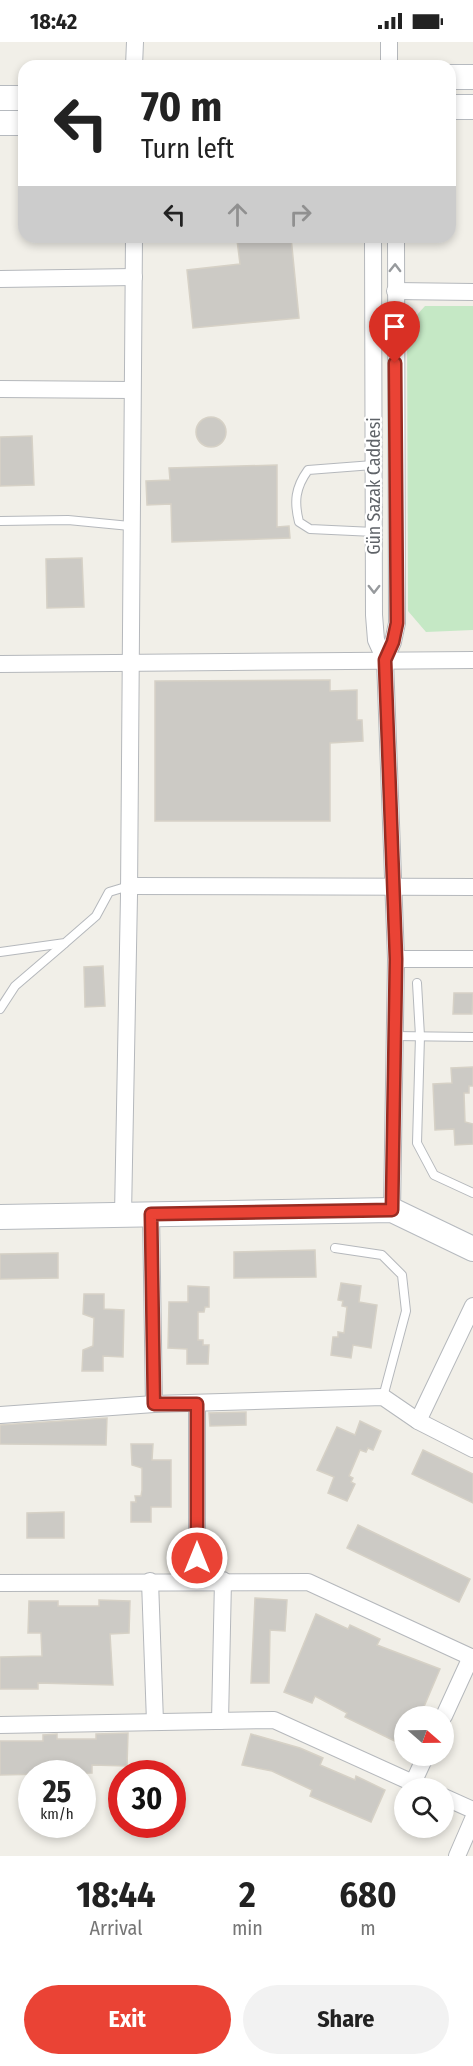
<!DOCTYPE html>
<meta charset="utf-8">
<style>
:root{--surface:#fff;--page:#f2f2f2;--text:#222;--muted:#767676;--accent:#ea4335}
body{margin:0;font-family:"Fira Sans Condensed",sans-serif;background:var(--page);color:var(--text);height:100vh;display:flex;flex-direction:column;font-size:22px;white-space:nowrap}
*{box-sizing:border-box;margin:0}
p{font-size:20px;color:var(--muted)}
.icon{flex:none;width:33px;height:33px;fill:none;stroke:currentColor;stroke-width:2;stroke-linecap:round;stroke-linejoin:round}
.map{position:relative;height:1814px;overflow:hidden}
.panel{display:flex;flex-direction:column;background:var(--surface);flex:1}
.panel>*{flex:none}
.banner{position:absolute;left:18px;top:18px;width:438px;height:183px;border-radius:18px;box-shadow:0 3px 9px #0003;background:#fff;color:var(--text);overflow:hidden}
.needle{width:39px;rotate:110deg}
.fabs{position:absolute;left:394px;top:1664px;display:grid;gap:12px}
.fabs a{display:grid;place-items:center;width:60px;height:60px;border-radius:50%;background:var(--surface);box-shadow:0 3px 9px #0003;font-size:30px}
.speed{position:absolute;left:18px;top:1718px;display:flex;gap:12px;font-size:30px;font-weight:700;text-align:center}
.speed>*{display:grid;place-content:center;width:78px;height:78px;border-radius:50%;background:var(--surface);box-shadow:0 3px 9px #0003;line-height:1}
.speed small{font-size:15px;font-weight:400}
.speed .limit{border:9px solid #d22;background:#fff;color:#111}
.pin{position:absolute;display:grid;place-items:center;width:51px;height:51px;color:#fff;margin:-62px -26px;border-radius:50% 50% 50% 0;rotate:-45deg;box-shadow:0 0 6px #0007}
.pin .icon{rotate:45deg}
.me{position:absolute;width:66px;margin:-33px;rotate:0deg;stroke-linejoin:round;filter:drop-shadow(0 0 4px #0008)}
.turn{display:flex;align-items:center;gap:21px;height:126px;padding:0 24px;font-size:27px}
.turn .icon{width:78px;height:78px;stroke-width:2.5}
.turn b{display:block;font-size:42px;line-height:51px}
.lanes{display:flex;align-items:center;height:57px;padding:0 24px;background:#0003;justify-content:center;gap:30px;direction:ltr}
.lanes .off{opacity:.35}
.eta{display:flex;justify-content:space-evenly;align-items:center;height:102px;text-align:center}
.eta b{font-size:36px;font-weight:700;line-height:42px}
.cta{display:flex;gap:12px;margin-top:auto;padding:12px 24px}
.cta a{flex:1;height:69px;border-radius:36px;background:var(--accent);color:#fff;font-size:24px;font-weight:700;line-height:69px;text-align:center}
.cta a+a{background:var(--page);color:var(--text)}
.status{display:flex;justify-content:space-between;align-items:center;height:42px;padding:0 30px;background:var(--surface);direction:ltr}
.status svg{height:16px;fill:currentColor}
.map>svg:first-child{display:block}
</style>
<div class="status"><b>18:42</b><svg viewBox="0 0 49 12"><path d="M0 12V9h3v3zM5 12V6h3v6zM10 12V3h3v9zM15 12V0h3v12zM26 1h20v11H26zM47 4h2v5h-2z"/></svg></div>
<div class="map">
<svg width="473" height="1814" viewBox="0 0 473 1814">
<rect width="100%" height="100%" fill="#f1efe8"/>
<!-- green -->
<path fill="#c5e8c5" d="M425 264H473V588L426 590 408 569 407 284Z"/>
<!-- building -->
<g fill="#cccac5" stroke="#d6d1c6" stroke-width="1.5">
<path d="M266 195H291L299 276 193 286 187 228 240 222 237 198Z"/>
<circle cx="211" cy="390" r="15"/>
<path d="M32 394 34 443 0 444V395Z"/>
<path d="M277 423V485L289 484 290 496 172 500 171 462 147 463 146 439 170 438 169 426Z"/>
<path d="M82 516 84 565 47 566 46 517Z"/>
<path d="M330 638V649L357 648V678H362L363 699 330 701V779H155V639Z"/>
<path d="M103 924 105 964 85 965 84 925Z"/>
<path d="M454 951H473L472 972H453Z"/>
<path d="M473 1025V1044H469V1051H464L465 1080 473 1082V1102L455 1103 454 1087 435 1088 433 1042 452 1041 451 1026Z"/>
<path d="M315 1208 316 1235 234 1236V1210Z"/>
<path d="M58 1211V1236L0 1237V1212Z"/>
<path d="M341 1241 361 1244 359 1260 377 1263 371 1306 353 1303 351 1316 331 1313 333 1295H338V1290L344 1291 347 1265 342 1264 343 1259 338 1258Z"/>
<path d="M188 1244 209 1245V1265H205L204 1270H198V1298H203V1303H209L208 1322H187V1307L168 1306 169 1260H188Z"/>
<path d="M84 1252H104V1267L124 1268 123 1315 103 1314V1329H82L83 1308 93 1304 94 1276 83 1272Z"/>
<path d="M246 1370V1383L210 1384 209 1371Z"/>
<path d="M107 1376 106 1403 0 1402V1383Z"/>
<path d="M360 1379 381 1389 373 1408 368 1406 366 1410 360 1408 349 1434 353 1436 351 1440 355 1442 347 1459 328 1451 334 1435 317 1428 337 1385 355 1393Z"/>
<path d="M131 1402H153L152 1418H171V1465H151V1480H131V1460H136L135 1454H141L142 1448V1426L132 1423Z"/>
<path d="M423 1408 473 1432V1461L412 1432Z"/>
<path d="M64 1470V1496H27V1471Z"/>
<path d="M358 1483 470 1537 459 1560 347 1506Z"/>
<path d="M255 1556 287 1558 285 1589 270 1588 269 1641H251Z"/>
<path d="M99 1558 130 1559 129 1591 110 1592 113 1643 38 1641V1647H0V1615L42 1614 41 1591H28L29 1559H58V1564H99Z"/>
<path d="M316 1572 348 1587 350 1583 367 1591 380 1597 377 1603 440 1627 420 1674H405V1704L345 1675 347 1671 315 1654 312 1661 284 1650Z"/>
<path d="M128 1691 127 1724 92 1723V1731L0 1733V1699H43V1693L57 1692V1697H96V1692Z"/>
<path d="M251 1692 300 1706 323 1716 320 1723 355 1738 356 1734 385 1748 371 1780 310 1754 312 1748 272 1729 242 1723Z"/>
</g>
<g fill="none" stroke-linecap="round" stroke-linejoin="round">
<!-- lane casing -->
<g stroke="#b5b8bc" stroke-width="10">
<g id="lane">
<path d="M373 423 308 428C295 446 294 460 299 480L310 487 374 490"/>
<path d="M0 479 68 478 130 484"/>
<path d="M0 910 65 901 96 874 109 850 129 844"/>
<path d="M417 941 420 994 417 1101 434 1133 473 1151"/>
<path d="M0 967 15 944 64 902"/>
<path d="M394 994 473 995"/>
<path d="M335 1206 382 1213 402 1233 406 1269 383 1355"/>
</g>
</g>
<!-- street casing -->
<g stroke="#b5b8bc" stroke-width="18">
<g id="street">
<path d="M389 0V24"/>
<path d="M134 24 135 0"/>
<path d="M373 195 374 573 376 598 385 618 396 917 392 1168"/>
<path d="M0 237 134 235"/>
<path d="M395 249 473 250"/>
<path d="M0 347 131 348"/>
<path d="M385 618 393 600 397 581 396 195"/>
<path d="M0 622 473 618"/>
<path d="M129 844 473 845"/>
<path d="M396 917H473"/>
<path d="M151 1172 154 1362"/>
<path d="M123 1173 129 853 134 195"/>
<path d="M197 1362V1538"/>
<path d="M0 1373 154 1362 383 1355 418 1379 473 1407"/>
<path d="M418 1379 473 1264"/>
<path d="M150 1539 155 1680"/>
<path d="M0 1541 308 1540 473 1616"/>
<path d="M444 1674 471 1615"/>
<path d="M220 1679 223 1538"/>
<path d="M0 1683 274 1678 424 1746"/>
<path d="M413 1741 426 1713"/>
<path d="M444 1755 473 1768"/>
<path d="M457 1814 473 1777"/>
</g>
</g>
<!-- secondary casing -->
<g stroke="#b6babf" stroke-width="26">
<g id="secondary">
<path d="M450 35H473"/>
<path d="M0 56H24"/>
<path d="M450 65H473"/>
<path d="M0 81H24"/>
<path d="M0 1175 392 1168 473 1207"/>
</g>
</g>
<!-- lane -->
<use href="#lane" stroke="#fff" stroke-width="8"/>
<!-- street -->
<use href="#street" stroke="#fff" stroke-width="16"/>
<!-- secondary -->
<use href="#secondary" stroke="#fff" stroke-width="24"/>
</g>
<!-- one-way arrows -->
<defs><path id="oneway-chevron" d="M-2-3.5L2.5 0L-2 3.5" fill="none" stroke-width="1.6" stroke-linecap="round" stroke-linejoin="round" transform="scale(1.5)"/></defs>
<g stroke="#979a9d">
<use href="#oneway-chevron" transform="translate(395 226) rotate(-89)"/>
<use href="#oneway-chevron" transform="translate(374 547) rotate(90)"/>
</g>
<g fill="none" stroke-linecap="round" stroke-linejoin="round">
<!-- route casing -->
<g stroke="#982c22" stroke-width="15">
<path id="route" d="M197 1516V1362H154L151 1172 392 1168 396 917 385 618 393 600 397 581 395 321"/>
</g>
<!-- route -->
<use href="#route" stroke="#ea4335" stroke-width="10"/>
</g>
<g text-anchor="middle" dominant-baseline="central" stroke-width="4.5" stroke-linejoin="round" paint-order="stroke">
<!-- street labels -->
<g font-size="18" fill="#5f6368" stroke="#fff">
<text transform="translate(374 444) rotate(-90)">Gün Sazak Caddesi</text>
</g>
</g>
</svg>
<div class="fabs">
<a><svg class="needle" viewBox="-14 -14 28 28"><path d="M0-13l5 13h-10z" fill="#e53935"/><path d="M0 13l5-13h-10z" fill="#767676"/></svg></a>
<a><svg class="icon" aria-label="search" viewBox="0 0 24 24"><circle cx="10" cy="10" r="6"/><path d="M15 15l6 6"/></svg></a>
</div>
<div class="speed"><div>25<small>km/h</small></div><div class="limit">30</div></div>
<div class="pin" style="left:395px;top:321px;background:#d93025"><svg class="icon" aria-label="arrive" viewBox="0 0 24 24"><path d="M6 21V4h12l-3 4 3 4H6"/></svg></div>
<svg class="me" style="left:197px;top:1516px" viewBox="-20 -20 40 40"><circle r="17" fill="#ea4335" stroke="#fff" stroke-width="3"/><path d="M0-11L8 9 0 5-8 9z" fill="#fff"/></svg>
<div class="banner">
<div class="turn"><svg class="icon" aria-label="left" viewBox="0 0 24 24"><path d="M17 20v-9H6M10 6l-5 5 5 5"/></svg><div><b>70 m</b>Turn left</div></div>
<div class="lanes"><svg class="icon" aria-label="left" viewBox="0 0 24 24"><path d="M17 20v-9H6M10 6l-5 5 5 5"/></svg><svg class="icon off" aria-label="ahead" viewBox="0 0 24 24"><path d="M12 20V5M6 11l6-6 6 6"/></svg><svg class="icon off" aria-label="right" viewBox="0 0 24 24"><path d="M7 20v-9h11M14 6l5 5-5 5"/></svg></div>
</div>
</div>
<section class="panel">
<div class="eta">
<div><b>18:44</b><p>Arrival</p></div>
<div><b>2</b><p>min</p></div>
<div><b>680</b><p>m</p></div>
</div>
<div class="cta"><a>Exit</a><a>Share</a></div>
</section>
